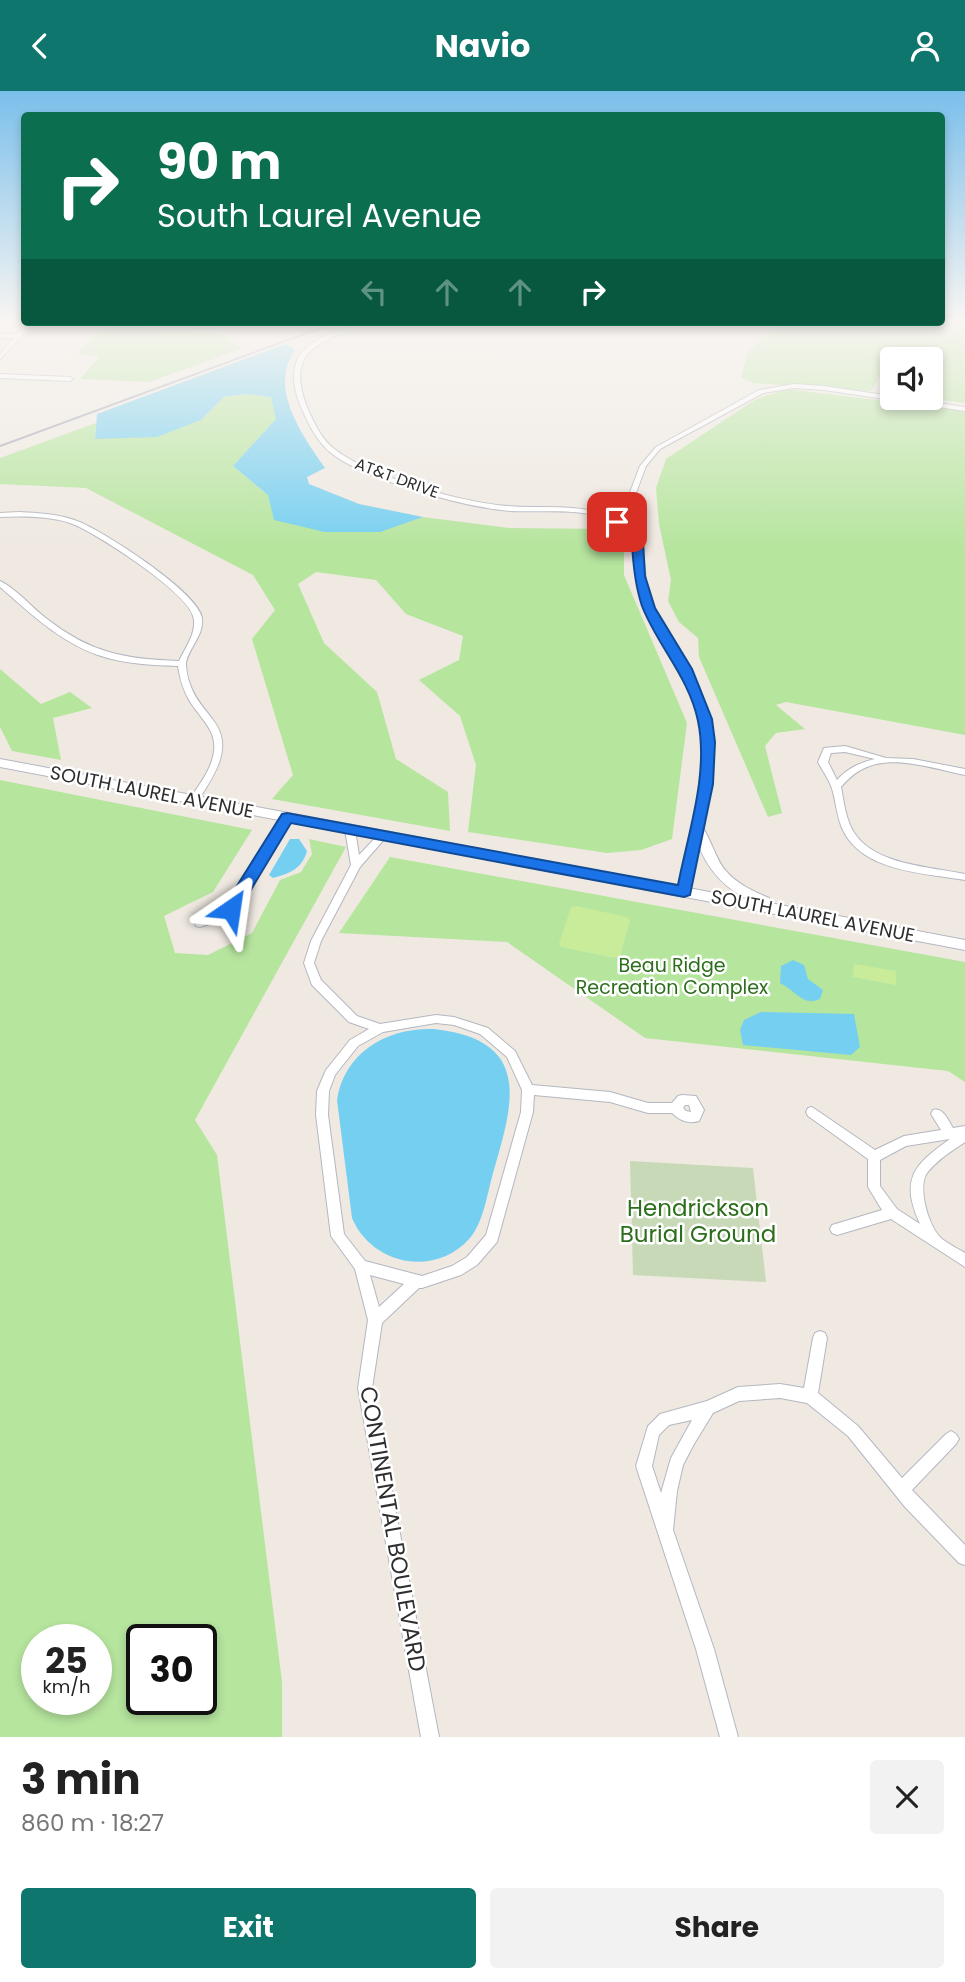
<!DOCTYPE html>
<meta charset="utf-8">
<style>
:root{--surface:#fff;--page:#f2f2f2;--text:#222;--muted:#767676;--accent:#0f766e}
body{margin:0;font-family:Poppins,sans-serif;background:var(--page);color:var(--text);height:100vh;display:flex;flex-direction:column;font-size:26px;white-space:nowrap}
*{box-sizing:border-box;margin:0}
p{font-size:23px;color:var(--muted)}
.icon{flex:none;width:38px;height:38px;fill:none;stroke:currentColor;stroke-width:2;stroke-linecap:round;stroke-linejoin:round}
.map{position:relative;height:1646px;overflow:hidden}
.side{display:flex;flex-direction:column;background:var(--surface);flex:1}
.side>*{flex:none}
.top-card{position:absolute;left:21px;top:21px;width:924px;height:214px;border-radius:7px;box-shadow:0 4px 10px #0003;background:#0b6e4f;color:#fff;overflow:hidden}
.buttons{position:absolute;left:880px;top:256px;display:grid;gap:14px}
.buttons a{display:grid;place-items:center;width:63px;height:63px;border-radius:7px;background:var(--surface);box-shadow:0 4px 10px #0003;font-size:35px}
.speed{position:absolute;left:21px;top:1533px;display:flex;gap:14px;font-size:35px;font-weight:700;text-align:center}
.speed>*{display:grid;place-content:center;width:91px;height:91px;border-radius:50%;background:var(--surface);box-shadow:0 4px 10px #0003;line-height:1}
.speed small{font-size:18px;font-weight:400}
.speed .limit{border:4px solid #111;border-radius:10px;background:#fff;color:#111}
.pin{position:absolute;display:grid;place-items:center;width:60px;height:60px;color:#fff;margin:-30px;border-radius:14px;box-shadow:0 4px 10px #0006}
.me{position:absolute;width:77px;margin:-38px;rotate:32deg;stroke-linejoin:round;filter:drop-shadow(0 0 5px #0008)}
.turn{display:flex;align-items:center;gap:24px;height:147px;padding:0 21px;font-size:32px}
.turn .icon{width:91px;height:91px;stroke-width:2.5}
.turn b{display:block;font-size:49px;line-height:60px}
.lanes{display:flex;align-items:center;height:66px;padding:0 21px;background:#0003;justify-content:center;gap:35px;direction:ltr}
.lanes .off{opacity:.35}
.round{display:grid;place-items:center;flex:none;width:74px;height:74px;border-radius:7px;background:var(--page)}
.summary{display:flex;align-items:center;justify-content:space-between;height:119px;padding:0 21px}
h1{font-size:42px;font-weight:700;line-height:52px}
.cta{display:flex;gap:14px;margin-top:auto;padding:14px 21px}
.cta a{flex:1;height:80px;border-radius:7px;background:var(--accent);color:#fff;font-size:28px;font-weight:700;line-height:80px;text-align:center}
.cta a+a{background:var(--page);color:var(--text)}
header{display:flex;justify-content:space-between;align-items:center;height:91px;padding:0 21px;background:var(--accent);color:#fff;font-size:32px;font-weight:700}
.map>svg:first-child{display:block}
</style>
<header><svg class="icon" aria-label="back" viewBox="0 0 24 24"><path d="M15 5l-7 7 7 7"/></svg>Navio<svg class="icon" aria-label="person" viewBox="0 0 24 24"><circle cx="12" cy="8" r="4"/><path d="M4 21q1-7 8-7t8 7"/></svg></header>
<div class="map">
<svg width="965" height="1646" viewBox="0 0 965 1646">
<rect width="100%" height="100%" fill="#efe9e1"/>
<!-- green -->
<g fill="#b6e59e" fill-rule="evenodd">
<path d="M942 227H965V312L917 306H931V268H892V284L882 282 871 300 753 292 741 286 748 261 780 231H942Z"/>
<path d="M118 234 224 244 241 258 149 291 80 288 99 266 77 262 102 238Z"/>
<path d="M787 298 965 320V644L786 611 776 614 805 638 776 642 765 655 782 722 768 726 699 566 698 547 679 531 668 510 671 489 659 433 656 397 666 368 756 308Z"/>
<path d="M247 303 271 306 277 327 233 375 268 404 380 440 423 426 509 437 610 438 624 454V484L687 632 672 748 641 759 607 762 468 741 476 674 460 625 419 589 459 569 463 545 406 523 376 489 316 481 298 493 324 552 377 601 396 668 448 701 450 740 272 708 293 684 252 548 275 519 253 484 86 397 0 393V367L96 332 95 347 201 329 224 306Z"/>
<path d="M0 578 41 613 70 601 92 617 53 627 61 669 12 660 0 636Z"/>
<path d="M0 689 252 739 213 801 164 825 175 862 208 864 252 842 280 789 301 781 312 763 309 748 346 756 195 1029 217 1064 282 1591V1646H0ZM37 1549H96V1608H37ZM142 1549H201V1608H142Z"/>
<path d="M390 766 965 871V991L948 980 645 947 507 851 339 842Z"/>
</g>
<!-- cemetery -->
<path fill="#c8d9b8" d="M630 1070 753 1077 766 1191 633 1184Z"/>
<!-- pitch -->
<g fill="#c9ec9a">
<path d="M576 815 627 826 630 830 620 865 614 867 561 856 559 853 571 816Z"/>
<path d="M854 873 896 880V894L853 886Z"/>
</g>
<!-- water -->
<g fill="#75cff0">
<path d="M286 253 295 259C268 297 302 344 325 377L307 386 309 393 359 413 423 426 380 441H325L274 429 268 404 233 375 276 328 271 306 247 303 224 306 201 329 157 346 95 348 97 323Z"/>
<path d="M290 748H299L307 760C302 778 290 782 273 787L269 784Z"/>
<path d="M793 869 804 874 808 888 823 899 820 908C803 916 795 899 780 892L781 875Z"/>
<path d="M761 921 854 923 860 956 851 964 743 954 740 939 744 929Z"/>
<path d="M434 938C534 949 513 1013 493 1082 487 1103 484 1130 470 1147 435 1187 372 1174 352 1127L337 1009C344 961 388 936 434 938Z"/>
</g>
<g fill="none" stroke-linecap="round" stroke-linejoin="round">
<!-- minor casing -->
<g stroke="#b4b7c1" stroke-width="2">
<g id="minor">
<path d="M17 227H23L24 231H28V238L0 268V263L14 247H0V243H17L22 238V231Z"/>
<path d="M368 231H376C365 236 352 239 341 243 301 257 292 277 307 316 314 332 322 350 337 360 372 386 464 412 508 415 542 418 577 412 609 425L627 409 640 375 656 356 759 299 794 293 824 295 965 316V320L824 299 794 297 763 302 660 358 646 375 633 410 614 427C655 447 639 475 650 510 661 542 687 567 700 598 721 651 711 708 698 761 695 775 693 790 688 803H680L679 800C695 735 718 662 691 597 678 566 652 541 642 509 636 488 644 459 628 442 599 413 548 422 511 420 467 417 365 389 331 362 320 353 312 340 306 327 299 313 291 293 295 276 301 246 343 239 368 231Z"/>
<path d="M0 283 70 286 73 288 70 290 0 287Z"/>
<path d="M19 421C38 422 59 423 77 430 102 439 198 501 202 527 204 545 189 556 186 572 186 578 188 588 190 593 194 607 205 618 213 629 235 657 213 686 197 711L194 712 189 709C199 694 212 678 214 660 217 637 197 625 188 607 182 596 180 587 178 575 151 574 124 573 98 564 60 551 30 522 0 496V490C17 498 31 516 47 528 91 562 124 568 179 570 185 557 198 540 193 525 187 501 94 440 70 432 48 425 23 425 0 426V422Z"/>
<path d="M845 655 886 667 913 668 965 678V684C935 678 896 664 867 676 856 680 848 688 841 696 844 712 846 730 855 743 876 774 931 776 965 783V789C924 782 861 781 842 737 836 723 836 708 831 695 828 687 822 679 818 671L824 657ZM845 661 875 668C859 672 848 677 837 689L828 671 831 662Z"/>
<path d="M287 724 292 727 235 821 227 827 200 836 196 835 195 832 196 829 219 821 227 815 284 725Z"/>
<path d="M350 736 355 739 359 764 379 743H385L387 745 360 776 321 850 314 872 321 889 357 925 380 933 436 924 454 926 488 937 515 960 532 994 610 1001 648 1012H672L678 1005 682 1004 696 1005 704 1019 699 1030C689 1033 680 1030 672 1022H648L610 1011 534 1004 533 1021 497 1151 477 1174 461 1184 422 1197H419L382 1232 372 1297 439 1646H421L358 1297 368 1229 355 1178 331 1145 316 1024 317 1000 326 979 350 949 369 938 349 931 312 894 304 872 311 850 351 774 345 739ZM436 932 454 934 480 943 507 966 522 999 521 1021 486 1144 467 1166 452 1175 422 1185 365 1170 344 1143 328 1024 329 1000 335 984 358 955 383 941ZM685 1014H689L691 1021 686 1020 683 1017ZM370 1184 404 1193 379 1216Z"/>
<path d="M812 1016 875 1059 904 1045 941 1039 931 1023 933 1019C943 1016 948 1029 953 1037L965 1035V1051C952 1060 937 1069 927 1082 917 1097 929 1137 942 1148 949 1153 958 1158 965 1162V1176L891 1128 837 1144 832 1142 830 1138 832 1134 882 1119 868 1096V1068L808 1025 806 1021 808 1017ZM950 1048C913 1074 900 1088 920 1133L897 1118 880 1095V1069L906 1055Z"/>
<path d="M820 1240 825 1242 827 1247 818 1302 858 1335 902 1387 946 1343 951 1340 956 1343 959 1348 956 1353 912 1399 965 1454V1474L959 1472 905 1416 848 1345 807 1312 780 1307 739 1310 713 1322 694 1353 683 1374 677 1400 673 1439 714 1558 738 1646H720L696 1558 636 1375 648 1335 660 1323 707 1310 738 1296 780 1293 804 1297 813 1247 815 1242ZM692 1329 671 1367 661 1402 652 1375 659 1344 669 1334Z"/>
</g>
</g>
<!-- secondary casing -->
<g stroke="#b4b7c1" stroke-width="2">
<path id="secondary" d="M0 668 747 808C716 792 702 769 692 737L698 733C708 737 715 769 726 780 737 793 753 800 769 807L770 812 965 849V859L0 676Z"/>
</g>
<!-- minor -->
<use href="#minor" fill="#fff" fill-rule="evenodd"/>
<!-- secondary -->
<use href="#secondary" fill="#fff" fill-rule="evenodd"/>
<!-- rail -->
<path stroke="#a3a6b8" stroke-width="2" d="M0 355 337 231"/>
</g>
<!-- sky -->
<linearGradient id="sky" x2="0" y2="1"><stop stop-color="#7abfeb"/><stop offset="0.5" stop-color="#f8f5f2"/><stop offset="1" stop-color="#f8f5f2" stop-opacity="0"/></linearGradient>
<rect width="965" height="458" fill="url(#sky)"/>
<!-- route -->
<path fill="#1a73e8" stroke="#114b97" stroke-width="2" d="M613 429H620L643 450 645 485 655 517 692 578 712 628 715 651 713 693 690 804 684 806 291 732 237 822H225V814L282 723 287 722 678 794C688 742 709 683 698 630 689 586 657 554 642 515 635 494 633 473 632 451L613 434Z"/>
<g text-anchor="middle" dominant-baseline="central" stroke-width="5" stroke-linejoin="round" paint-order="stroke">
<!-- far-street labels -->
<g font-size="16" fill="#2e2e2e" stroke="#fff">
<text transform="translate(397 387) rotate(20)">AT&amp;T DRIVE</text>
</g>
<!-- street labels -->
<g font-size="19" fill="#2e2e2e" stroke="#fff">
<text transform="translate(152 701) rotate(11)">SOUTH LAUREL AVENUE</text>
<text transform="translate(813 825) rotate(11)">SOUTH LAUREL AVENUE</text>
</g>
<!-- park labels -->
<g font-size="19" fill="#2c6e1b" stroke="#fff">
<text x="672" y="874">Beau Ridge<tspan x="672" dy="22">Recreation Complex</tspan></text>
</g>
<!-- near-park labels -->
<g font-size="23" fill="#2c6e1b" stroke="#fff">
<text x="698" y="1117">Hendrickson<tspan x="698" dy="26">Burial Ground</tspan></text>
</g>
<!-- near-street labels -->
<g font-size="23" fill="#2e2e2e" stroke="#fff">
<text transform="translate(393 1438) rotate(80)">CONTINENTAL BOULEVARD</text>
</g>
</g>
</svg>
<div class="buttons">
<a><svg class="icon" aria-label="sound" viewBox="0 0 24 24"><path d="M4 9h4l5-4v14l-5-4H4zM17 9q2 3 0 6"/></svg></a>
</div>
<div class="speed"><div>25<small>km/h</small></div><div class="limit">30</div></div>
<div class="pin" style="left:617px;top:431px;background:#d93025"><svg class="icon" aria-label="arrive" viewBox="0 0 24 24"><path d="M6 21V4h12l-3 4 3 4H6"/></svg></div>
<svg class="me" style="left:231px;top:818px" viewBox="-20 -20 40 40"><path d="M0-17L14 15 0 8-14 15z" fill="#1a73e8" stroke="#fff" stroke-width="4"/></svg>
<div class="top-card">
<div class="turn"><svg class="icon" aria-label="right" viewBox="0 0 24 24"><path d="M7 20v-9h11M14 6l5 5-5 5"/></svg><div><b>90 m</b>South Laurel Avenue</div></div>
<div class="lanes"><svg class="icon off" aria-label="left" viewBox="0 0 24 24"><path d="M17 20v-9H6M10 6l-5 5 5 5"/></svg><svg class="icon off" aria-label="ahead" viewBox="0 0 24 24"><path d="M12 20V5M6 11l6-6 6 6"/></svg><svg class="icon off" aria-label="ahead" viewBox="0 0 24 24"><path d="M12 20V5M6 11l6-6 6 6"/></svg><svg class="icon" aria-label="right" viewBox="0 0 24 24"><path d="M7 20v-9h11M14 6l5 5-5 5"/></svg></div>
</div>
</div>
<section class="side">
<div class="summary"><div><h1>3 min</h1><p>860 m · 18:27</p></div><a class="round"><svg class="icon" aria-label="close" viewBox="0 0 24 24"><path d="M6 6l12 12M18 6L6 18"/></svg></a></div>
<div class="cta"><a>Exit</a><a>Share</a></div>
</section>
